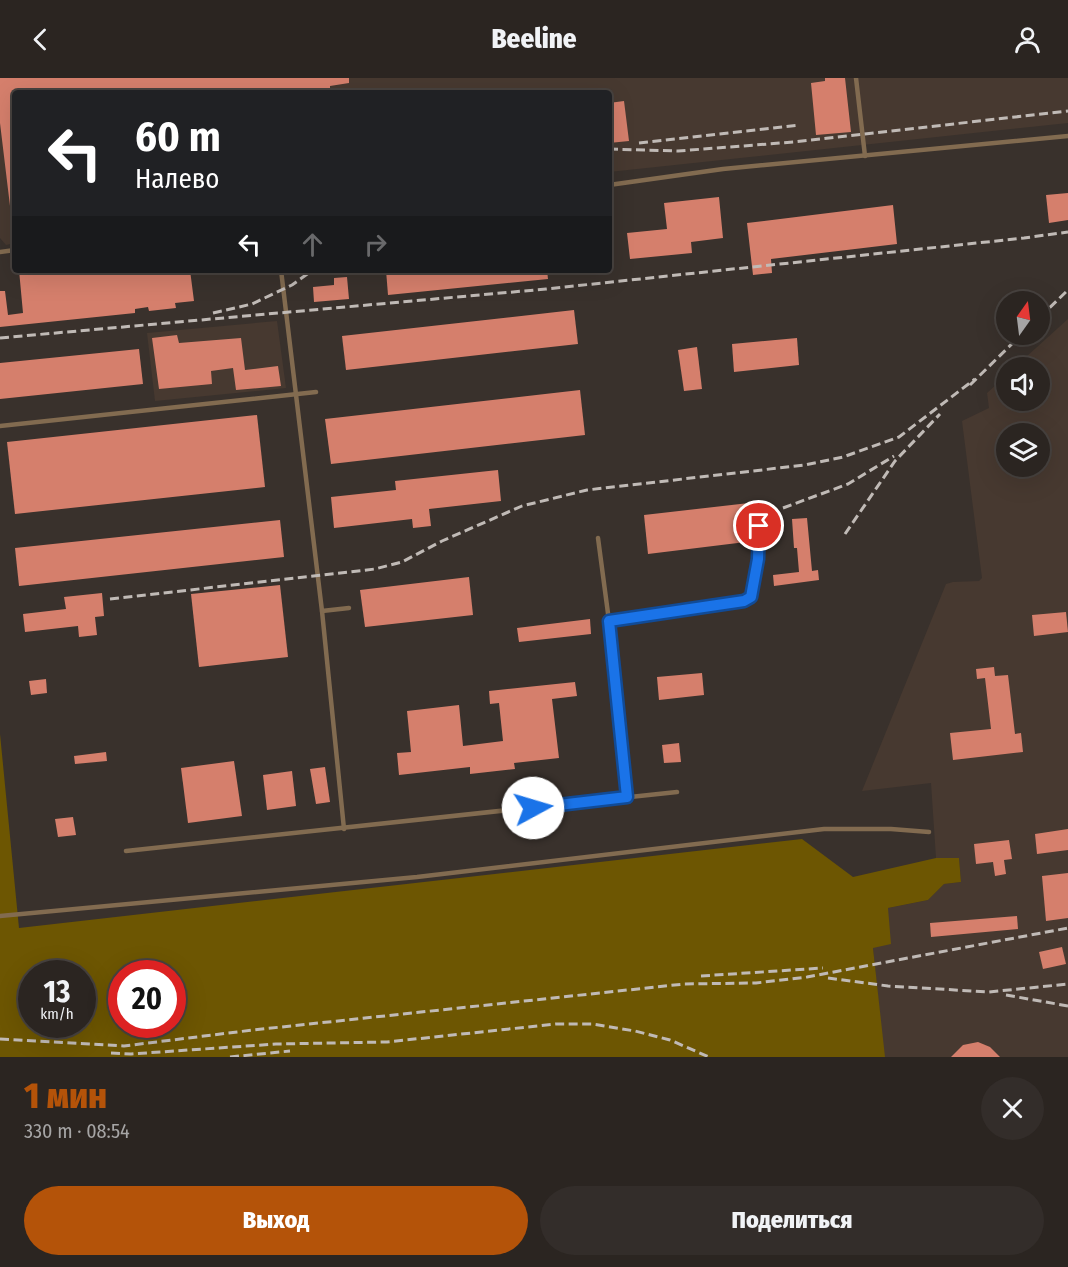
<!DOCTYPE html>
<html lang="ru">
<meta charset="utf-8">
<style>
:root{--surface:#2b2521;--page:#332d2a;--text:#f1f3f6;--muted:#a6a5a5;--line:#47423f;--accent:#b45309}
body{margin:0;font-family:"Fira Sans Condensed",sans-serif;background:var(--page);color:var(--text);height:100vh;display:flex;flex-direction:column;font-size:22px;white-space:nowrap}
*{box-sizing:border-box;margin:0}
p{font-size:20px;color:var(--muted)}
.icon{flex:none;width:33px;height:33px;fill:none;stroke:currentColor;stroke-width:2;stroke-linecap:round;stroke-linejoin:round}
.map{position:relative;height:979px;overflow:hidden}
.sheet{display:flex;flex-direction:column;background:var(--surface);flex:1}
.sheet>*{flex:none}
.top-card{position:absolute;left:12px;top:12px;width:600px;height:183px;border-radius:6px;box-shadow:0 6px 24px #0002,0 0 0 2px var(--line);background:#202124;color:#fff;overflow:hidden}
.needle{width:39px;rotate:14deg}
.tools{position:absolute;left:996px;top:213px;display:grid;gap:12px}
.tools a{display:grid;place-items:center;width:54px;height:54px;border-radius:50%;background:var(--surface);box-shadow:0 6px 24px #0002,0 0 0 2px var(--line);font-size:30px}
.speed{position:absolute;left:18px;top:882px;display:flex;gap:12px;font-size:30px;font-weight:700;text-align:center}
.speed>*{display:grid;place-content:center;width:78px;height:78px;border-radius:50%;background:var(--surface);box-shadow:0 6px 24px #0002,0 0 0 2px var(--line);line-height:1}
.speed small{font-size:15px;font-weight:400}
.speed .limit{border:9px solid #d22;background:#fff;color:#111}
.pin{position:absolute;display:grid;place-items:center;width:51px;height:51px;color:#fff;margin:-26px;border:3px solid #fff;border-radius:50%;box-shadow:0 2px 6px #0007}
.me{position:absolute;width:66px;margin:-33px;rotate:84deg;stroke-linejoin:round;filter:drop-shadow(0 0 4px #0008)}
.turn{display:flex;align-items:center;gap:21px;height:126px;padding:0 24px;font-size:27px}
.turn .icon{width:78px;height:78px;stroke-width:2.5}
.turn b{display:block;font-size:42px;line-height:51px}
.lanes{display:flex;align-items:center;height:57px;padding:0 24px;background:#0003;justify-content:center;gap:30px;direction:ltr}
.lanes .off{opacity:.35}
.round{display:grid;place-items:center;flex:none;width:63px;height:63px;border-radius:32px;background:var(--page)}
.headline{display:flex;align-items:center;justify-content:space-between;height:102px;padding:0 24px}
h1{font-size:36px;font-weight:800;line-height:45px;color:var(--accent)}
.button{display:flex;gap:12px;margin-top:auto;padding:12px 24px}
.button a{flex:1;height:69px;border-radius:36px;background:var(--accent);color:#fff;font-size:24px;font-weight:800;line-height:69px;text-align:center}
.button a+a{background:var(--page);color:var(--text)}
header{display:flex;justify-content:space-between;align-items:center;height:78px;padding:0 24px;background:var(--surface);font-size:27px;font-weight:800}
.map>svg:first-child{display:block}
</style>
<header><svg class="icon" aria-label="back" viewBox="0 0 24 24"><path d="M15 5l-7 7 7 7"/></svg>Beeline<svg class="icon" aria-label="person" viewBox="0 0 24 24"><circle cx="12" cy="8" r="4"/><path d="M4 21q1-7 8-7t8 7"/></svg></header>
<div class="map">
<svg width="1068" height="979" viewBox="0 0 1068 979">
<rect width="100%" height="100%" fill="#39312c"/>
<!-- built -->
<g fill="#473930" fill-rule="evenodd">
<path d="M0 0H1068V45L609 94V15H15V165L6 167 0 160Z"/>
<path d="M1068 241V979H884L873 870 888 830 928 822 944 806 961 804 959 781 936 780 931 705 862 713 946 506 953 504 979 503 982 500 962 343 989 330 987 315 1006 298V322H1040V290L1015 289ZM1006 356H1040V388H1006Z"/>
<path d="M277 243 286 310 155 323 147 255Z"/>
</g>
<!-- green -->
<path fill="#6d5602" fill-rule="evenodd" d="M0 656 19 850 802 761 853 799 936 780H959L961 804 944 806 928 822 888 830 891 866 873 870 885 979H0ZM32 896H82V946H32ZM122 896H172V946H122Z"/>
<!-- building -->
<g fill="#d57f6c">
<path d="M0 0H349V5L330 8V15H15V128H10L0 45Z"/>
<path d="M825 0H845L851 54 816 57 811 5 825 3Z"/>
<path d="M624 23 629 63 609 65V25Z"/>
<path d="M1068 115V142L1049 145 1046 117Z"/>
<path d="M719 119 723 160 691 164 692 175 630 181 627 155 667 151 664 125Z"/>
<path d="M893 127 897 166 771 181 772 195 753 197 747 145Z"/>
<path d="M19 192H190L194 223 175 225 176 230 149 233 148 229 135 231V235L0 249V213H5L8 237 23 235Z"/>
<path d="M386 192H547L548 201 388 217Z"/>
<path d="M347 199 349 221 314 224 313 209 334 207V200Z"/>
<path d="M574 232 578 266 346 292 342 258Z"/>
<path d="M177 257 179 265 241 260 245 292 278 288 281 308 236 312 233 290 211 293 212 306 159 311 152 260Z"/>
<path d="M797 260 799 287 734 294 732 266Z"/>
<path d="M697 269 702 311 684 313 678 272Z"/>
<path d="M139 271 143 306 0 321V285Z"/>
<path d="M580 312 585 357 331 386 325 341Z"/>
<path d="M257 337 265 409 15 436 7 364Z"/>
<path d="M498 392 501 423 429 431 431 448 413 450 412 441 334 450 331 419 396 412 395 403Z"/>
<path d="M749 425 754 463 648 476 644 437Z"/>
<path d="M807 440 812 493 818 492 819 502 774 508 773 497 799 494 797 470H794L792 441Z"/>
<path d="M280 442 284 479 19 508 15 470Z"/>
<path d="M469 499 473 537 365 549 360 512Z"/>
<path d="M280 507 288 579 199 589 191 516Z"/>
<path d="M102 515 104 538 95 539 97 557 79 559 78 548 25 554 23 536 66 531 64 519Z"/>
<path d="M1066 534 1068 554 1034 558 1032 537Z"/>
<path d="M590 541 591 556 519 564 517 550Z"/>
<path d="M994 589 995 598 1008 597 1015 656 1021 655 1023 674 953 682 950 655 991 651 985 600 977 601 976 591Z"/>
<path d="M702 595 704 617 659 622 657 599Z"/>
<path d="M46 601 47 615 31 617 29 603Z"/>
<path d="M575 604 577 618 552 621 559 680 514 685 515 691 470 696V689L399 697 397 675 411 674 407 633 459 627 463 668 503 663 499 625 490 626 489 613Z"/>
<path d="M679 665 681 684 664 685 662 667Z"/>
<path d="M106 674 107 683 75 686 74 678Z"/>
<path d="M234 683 242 738 188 745 181 690Z"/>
<path d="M325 689 330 724 316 726 310 691Z"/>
<path d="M292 693 296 728 267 732 263 697Z"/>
<path d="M73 739 76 757 58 759 55 741Z"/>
<path d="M1068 751V772L1037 776 1035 756Z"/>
<path d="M1009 762 1012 781 1004 782 1006 796 995 798 993 784 976 786 974 766Z"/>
<path d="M1068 795V840L1046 843 1042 798Z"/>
<path d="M1017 838 1018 851 931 859 930 845Z"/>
<path d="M1062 869 1066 886 1043 891 1039 874Z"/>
<path d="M978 964 990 969 1000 979H951L963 967Z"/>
</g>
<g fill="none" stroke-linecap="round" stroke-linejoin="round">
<!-- service -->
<g stroke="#826b50" stroke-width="4.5">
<path d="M856 0 865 78"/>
<path d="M609 107 723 91 1068 58"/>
<path d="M0 174 15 172"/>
<path d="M281 192 322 533 344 751"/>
<path d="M0 348 316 314"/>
<path d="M598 460 609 543 627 719"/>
<path d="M322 533 349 530"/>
<path d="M609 543 744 523 751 519 758 481 760 432"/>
<path d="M126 773 677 714"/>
<path d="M0 838 417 799 824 751H891L929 754"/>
</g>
<!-- rail -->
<g stroke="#c0bab6" stroke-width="3" stroke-dasharray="9 4.5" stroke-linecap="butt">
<path d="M639 65 799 47"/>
<path d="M609 71 678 73 794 64 1068 33"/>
<path d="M213 235 252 226 292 207 313 192"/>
<path d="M1040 239 1068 212"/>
<path d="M0 260 546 211 1024 160 1068 154"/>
<path d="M970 307 1022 256"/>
<path d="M783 430 848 406 894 378"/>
<path d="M845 456 895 383 940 336"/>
<path d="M110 521 375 491 402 484 442 463 522 428 587 412 805 387 843 379 899 359 975 301"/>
<path d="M701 898 823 890"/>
<path d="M828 900 888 908 989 914 1068 906"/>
<path d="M1006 917 1068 928"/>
<path d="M0 961 124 968 253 952 684 906 756 905 807 899 1068 850"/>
<path d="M111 975 131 976 276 966 387 964 556 946H592L635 953 670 962 709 979"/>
<path d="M230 979 290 973"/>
</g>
</g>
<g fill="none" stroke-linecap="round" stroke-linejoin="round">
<!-- route casing -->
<g stroke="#114b97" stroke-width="15">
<path id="route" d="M533 730 627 719 609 543 744 523 751 519 758 481 759 448"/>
</g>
<!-- route -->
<use href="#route" stroke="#1a73e8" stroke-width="10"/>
</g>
</svg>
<div class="tools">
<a><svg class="needle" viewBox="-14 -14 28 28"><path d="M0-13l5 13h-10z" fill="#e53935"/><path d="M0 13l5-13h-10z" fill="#a6a5a5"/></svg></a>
<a><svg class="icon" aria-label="sound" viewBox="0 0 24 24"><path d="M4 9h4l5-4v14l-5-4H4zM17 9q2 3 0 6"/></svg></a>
<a><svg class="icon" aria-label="layers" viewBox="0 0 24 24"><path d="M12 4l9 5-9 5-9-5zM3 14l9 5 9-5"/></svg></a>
</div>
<div class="speed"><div>13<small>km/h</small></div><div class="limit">20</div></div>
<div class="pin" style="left:759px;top:448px;background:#d93025"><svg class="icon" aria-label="arrive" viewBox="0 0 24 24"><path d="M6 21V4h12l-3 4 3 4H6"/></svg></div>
<svg class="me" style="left:533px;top:730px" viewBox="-20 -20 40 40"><circle r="19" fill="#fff"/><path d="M0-13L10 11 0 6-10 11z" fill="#1a73e8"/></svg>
<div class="top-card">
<div class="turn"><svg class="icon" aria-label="left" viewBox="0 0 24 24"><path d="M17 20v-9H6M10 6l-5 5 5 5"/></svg><div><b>60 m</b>Налево</div></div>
<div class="lanes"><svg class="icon" aria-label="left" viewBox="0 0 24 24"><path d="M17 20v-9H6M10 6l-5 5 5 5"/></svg><svg class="icon off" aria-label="ahead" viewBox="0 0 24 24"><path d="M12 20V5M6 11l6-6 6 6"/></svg><svg class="icon off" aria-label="right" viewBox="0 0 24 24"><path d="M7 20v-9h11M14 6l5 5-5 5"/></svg></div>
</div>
</div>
<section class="sheet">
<div class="headline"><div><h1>1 мин</h1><p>330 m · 08:54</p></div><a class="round"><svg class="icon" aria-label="close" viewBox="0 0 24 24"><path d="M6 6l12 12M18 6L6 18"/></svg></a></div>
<div class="button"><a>Выход</a><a>Поделиться</a></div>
</section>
